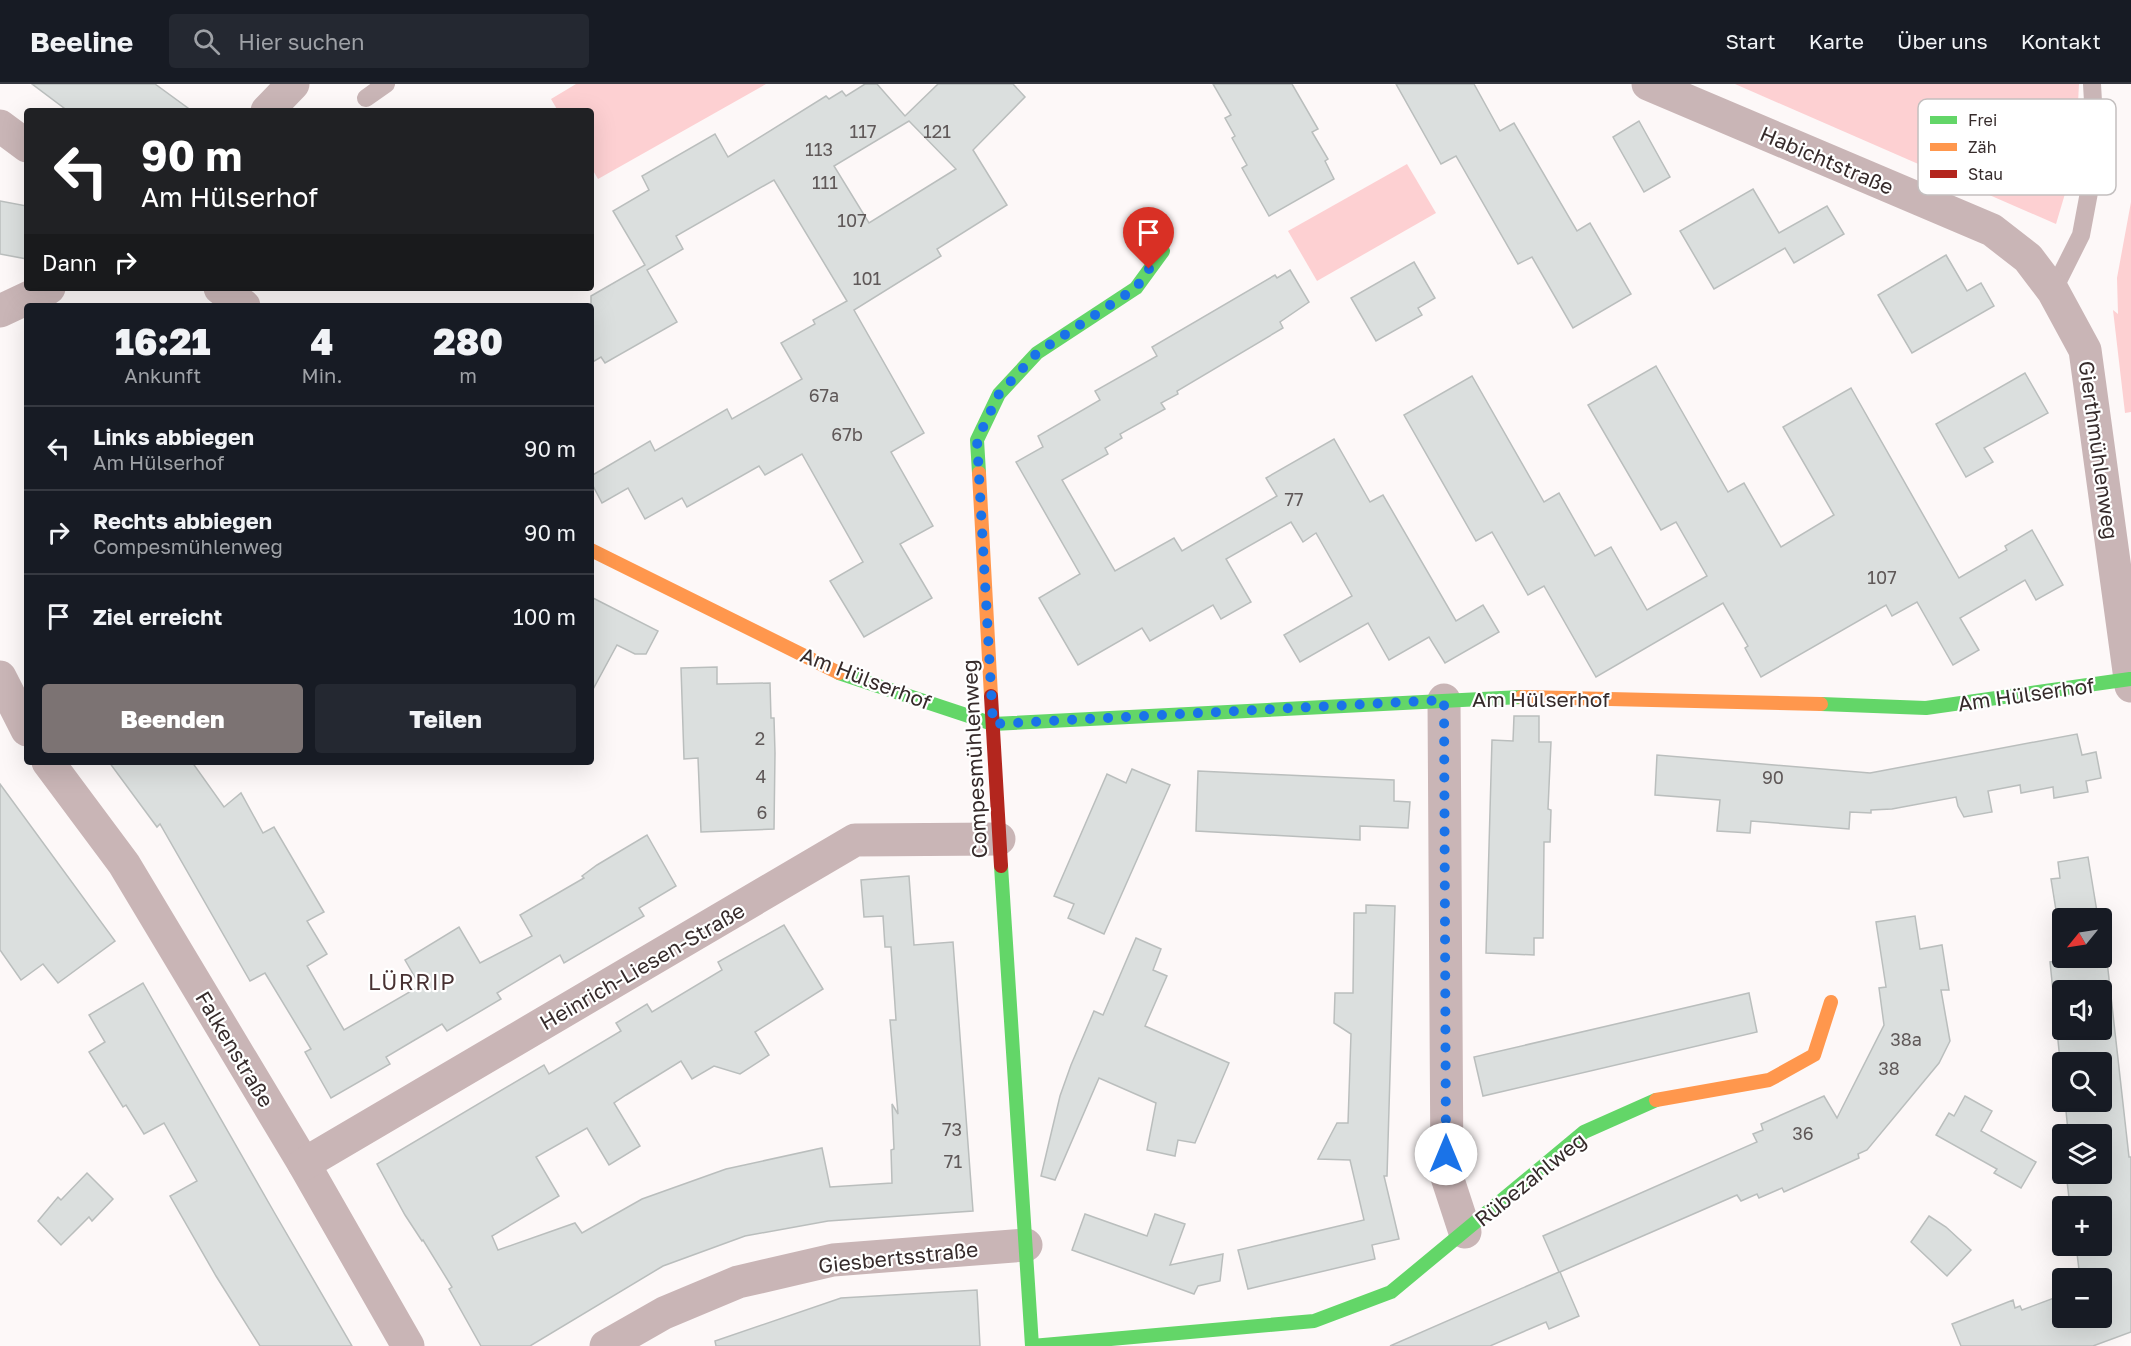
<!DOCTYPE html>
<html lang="de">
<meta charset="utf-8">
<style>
:root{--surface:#171b24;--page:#242831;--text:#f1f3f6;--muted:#9ea1a6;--line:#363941;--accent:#7c7373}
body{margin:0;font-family:"Golos Text",sans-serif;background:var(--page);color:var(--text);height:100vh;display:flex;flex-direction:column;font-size:22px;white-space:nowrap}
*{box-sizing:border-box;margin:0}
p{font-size:20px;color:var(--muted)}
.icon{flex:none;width:33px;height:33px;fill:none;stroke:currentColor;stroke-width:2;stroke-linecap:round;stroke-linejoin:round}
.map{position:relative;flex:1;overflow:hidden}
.sheet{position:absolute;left:24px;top:219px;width:570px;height:462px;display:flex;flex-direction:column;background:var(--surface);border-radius:6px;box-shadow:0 6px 24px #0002}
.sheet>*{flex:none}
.top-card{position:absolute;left:24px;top:24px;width:570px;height:183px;border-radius:6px;box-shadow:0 6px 24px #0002;background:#202124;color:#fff;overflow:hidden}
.needle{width:39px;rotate:240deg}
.fabs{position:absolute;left:2052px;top:824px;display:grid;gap:12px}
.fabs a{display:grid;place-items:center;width:60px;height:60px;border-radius:6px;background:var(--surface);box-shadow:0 6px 24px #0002;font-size:30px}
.pin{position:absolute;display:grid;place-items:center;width:51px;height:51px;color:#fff;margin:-62px -26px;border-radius:50% 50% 50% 0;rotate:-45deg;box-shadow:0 0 6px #0007}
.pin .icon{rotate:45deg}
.me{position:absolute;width:66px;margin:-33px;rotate:0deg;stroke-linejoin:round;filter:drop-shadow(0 0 4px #0008)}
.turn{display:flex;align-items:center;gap:21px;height:126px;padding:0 18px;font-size:27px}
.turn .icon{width:78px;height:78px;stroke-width:2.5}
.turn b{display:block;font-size:42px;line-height:51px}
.then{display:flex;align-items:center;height:57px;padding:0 18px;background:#0003;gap:12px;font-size:22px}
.eta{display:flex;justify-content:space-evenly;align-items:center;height:102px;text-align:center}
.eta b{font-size:36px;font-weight:800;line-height:42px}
.cta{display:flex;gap:12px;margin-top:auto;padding:12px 18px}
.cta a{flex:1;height:69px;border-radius:6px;background:var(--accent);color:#fff;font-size:24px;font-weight:800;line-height:69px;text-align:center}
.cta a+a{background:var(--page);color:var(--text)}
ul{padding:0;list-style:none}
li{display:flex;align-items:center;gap:18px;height:84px;padding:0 18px;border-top:2px solid var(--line)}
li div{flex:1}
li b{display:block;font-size:22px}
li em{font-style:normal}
header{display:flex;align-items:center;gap:36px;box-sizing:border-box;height:84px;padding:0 30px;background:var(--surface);border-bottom:2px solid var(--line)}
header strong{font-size:28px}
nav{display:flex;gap:33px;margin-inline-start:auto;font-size:21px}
.search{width:420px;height:54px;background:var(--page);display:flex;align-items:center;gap:15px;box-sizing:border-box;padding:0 21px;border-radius:6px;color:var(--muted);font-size:22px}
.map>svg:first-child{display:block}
</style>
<header>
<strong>Beeline</strong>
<div class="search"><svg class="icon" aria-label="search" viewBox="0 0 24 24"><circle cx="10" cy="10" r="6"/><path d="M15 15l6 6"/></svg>Hier suchen</div>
<nav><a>Start</a><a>Karte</a><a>Über uns</a><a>Kontakt</a></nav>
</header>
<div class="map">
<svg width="2131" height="1262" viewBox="0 0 2131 1262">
<rect width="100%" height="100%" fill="#fdf8f8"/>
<!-- green -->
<g fill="#fdd0d2">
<path d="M576 0H766L598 95 591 83V27H558L551 15Z"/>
<path d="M1735 0H2079L2075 76 2056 140Z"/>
<path d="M1407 80 1436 129 1317 197 1288 147Z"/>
<path d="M2131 118V328L2125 329 2113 226 2118 230 2117 194Z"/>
</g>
<!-- building -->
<g fill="#dbdfde" stroke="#babebd" stroke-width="1.5" fill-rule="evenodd">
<path d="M32 0H155L192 27H68Z"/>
<path d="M865 0H877L905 32 938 0H1013L1025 13 973 66 1007 121 937 165 941 172 854 226 924 349 891 368 933 442 900 460 932 514 864 553 830 497 863 478 802 370 765 391 759 382 687 423 682 414 645 435 628 404 602 419 591 398V392L650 357 655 367 727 325 732 335 802 295 781 259 815 240 813 236 847 217 774 96 676 152 683 165 647 186 677 238 605 279 601 273 591 279V212L645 181 613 127 649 106 642 92 715 50 728 73 826 12 829 15 842 7 846 12ZM909 37 956 85 869 139 834 82Z"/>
<path d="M1213 0H1292L1318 45 1312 48 1328 75 1325 77 1334 95 1269 132 1242 84 1247 81 1232 54 1235 52 1225 34 1231 31Z"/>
<path d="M1396 0H1474L1500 47 1514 39 1577 147 1590 139 1631 210 1573 244 1532 173 1518 180 1456 72 1441 80Z"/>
<path d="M1639 37 1670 93 1644 108 1613 53Z"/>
<path d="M1753 105 1779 149 1827 122 1844 150 1794 179 1785 164 1714 205 1680 147Z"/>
<path d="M0 117 27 122V175L0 170Z"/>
<path d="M1946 171 1967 207 1981 199 1994 222 1912 269 1878 211Z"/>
<path d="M1414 178 1435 214 1418 224 1422 231 1376 257 1351 214Z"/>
<path d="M1290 186 1309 218 1280 238 1283 244 1177 307 1178 310 1161 319 1165 325 1120 350 1122 354 1105 364 1108 370 1062 396 1115 487 1174 454 1182 467 1277 412 1266 394 1334 355 1370 418 1383 411 1456 537 1483 521 1499 548 1445 579 1429 553 1389 576 1368 539 1300 578 1284 551 1352 512 1316 449 1303 458 1291 438 1226 475 1251 518 1221 535 1213 521 1150 557 1142 544 1078 581 1039 514 1080 490 1016 378 1043 363 1038 352 1100 316 1095 307 1157 272 1152 263 1275 191 1277 194Z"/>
<path d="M1656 282 1728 408 1744 399 1781 463 1834 431 1783 343 1851 304 1959 494 2007 466 2005 462 2032 446 2063 501 2036 516 2025 496 1960 534 1979 566 1953 581 1917 518 1892 532 1886 521 1761 593 1745 564 1748 562 1723 519 1596 593 1544 502 1528 511 1492 448 1476 457 1404 331 1472 292 1544 418 1559 409 1595 472 1611 463 1647 526 1707 492 1676 438 1661 446 1588 321Z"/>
<path d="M2025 289 2048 329 1984 364 1993 378 1966 393 1936 340Z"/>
<path d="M591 513 658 547 646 570H635L617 561 591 609Z"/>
<path d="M717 583V600L770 599 771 634H774L775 669 774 745 701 748 698 674 684 675 681 584Z"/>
<path d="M1514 632H1539V658H1551L1548 725 1551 726 1550 758H1544L1543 854H1534V871L1486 869 1492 656 1513 657Z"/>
<path d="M2077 650 2082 671 2096 668 2101 694 2086 697 2088 708 2054 714 2053 703 2021 709 2020 701 1988 707 1992 728 1964 733 1958 722 1956 713 1892 725 1871 726V729L1850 728 1849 745 1751 737 1750 749 1717 747 1720 716 1655 711 1657 671 1870 689Z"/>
<path d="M109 678H192L224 723 241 709 263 749 274 743 324 828 307 837 327 870 307 882 344 946 420 902 405 876 459 843 480 879 532 852 520 831 584 794 582 792 597 781 647 751 676 802 639 824 644 832 564 879 560 871 497 909 501 915 447 947 442 940 413 957 386 973 390 980 331 1014 305 968 311 965 265 889 250 897 160 740 157 743Z"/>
<path d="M1132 685 1170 701 1104 850 1068 834 1074 820 1054 812 1107 690 1126 699Z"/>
<path d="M1198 687 1394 696V717L1410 718 1408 744 1360 742V756L1196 747Z"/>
<path d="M0 700 115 857 58 899 43 880 21 896 0 866Z"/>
<path d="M2088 773 2098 834H2062V864L2051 795 2060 794 2058 778Z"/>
<path d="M909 792 914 861 953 858 973 1127 828 1137 745 1152 663 1182 530 1262H481L449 1205 452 1203 423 1156 422 1157 405 1131 377 1080 544 981 549 990 621 947 616 939 647 920 652 928 722 886 718 878 784 841 823 905 755 948 769 971 740 990 714 982 692 995 681 977 626 1011 614 1019 640 1062 609 1081 587 1044 536 1073 559 1112 492 1152 498 1166 575 1139 582 1149 642 1115 726 1085 822 1064 830 1103 892 1099 891 1066 894 1065 892 1020 898 1030 890 936H896L891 863H885L883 832 864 833 861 796Z"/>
<path d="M1366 821 1395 822 1387 1092H1384L1399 1155 1372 1161 1375 1175 1248 1205 1238 1166 1364 1136 1350 1076 1318 1075 1337 1039H1348L1351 950 1334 939 1335 909H1353L1354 829H1366Z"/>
<path d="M1915 832 1920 865 1942 861 1949 906H1941L1950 957 1939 979 1867 1066 1858 1070 1859 1074 1784 1108 1782 1104 1759 1114 1757 1110 1741 1117 1737 1111 1560 1188 1579 1232 1549 1245 1546 1238 1490 1262H1390L1559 1188 1543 1152 1757 1058 1753 1050 1763 1046 1761 1040 1824 1012 1837 1034 1884 941 1879 904 1886 903 1876 838Z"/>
<path d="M1136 854 1161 865 1153 886 1167 892 1145 942 1229 979 1195 1059 1178 1056 1175 1072 1147 1066 1156 1019 1099 994 1055 1096 1041 1092 1060 1012 1071 981 1094 927 1103 931Z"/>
<path d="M2102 859 2103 868H2106L2129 1073H2131V1248L2093 1262H1961L1952 1240 2013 1216 2015 1224 2020 1222 2022 1226 2062 1211V1233H2102V1194H2080L2076 1161H2102V1122H2070L2066 1089H2102V1050H2062V1061L2061 1048 2068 1047 2065 1017H2102V978H2062V996L2050 878 2064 876V873H2102ZM2062 906H2102V945H2062Z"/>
<path d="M143 899 274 1128 352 1262H260L216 1192 170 1112 197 1097 164 1039 144 1050 126 1021 123 1023 89 968 105 958 89 931Z"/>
<path d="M1749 909 1757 948 1483 1012 1474 973Z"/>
<path d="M1965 1012 1992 1027 1981 1047 2036 1078 2021 1104 1994 1089 1997 1085 1936 1051 1949 1029 1954 1032Z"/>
<path d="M87 1089 113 1115 92 1137 89 1133 61 1161 38 1137 58 1113 61 1116Z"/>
<path d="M1085 1130 1147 1152 1155 1130 1185 1140 1170 1181 1223 1170 1220 1197 1198 1202 1194 1210 1072 1166Z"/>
<path d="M1929 1132 1946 1143 1971 1166 1947 1192 1911 1158Z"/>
<path d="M977 1206 980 1262H716L715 1257 841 1214Z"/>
</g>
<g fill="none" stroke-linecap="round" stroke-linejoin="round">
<!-- lane -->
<g stroke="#c9b5b6" stroke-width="18">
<path d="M366 14 386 0"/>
<path d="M2053 207 2081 151 2096 71 2092 0"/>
</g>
<!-- street -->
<g stroke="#c9b5b6" stroke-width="33">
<path d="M1648 0 1992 146 2028 174 2053 207 2085 266 2131 602"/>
<path d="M267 27 293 0"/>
<path d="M0 42 27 62"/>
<path d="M220 204 244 222"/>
<path d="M0 227 49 204"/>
<path d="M0 593 27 646"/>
<path d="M1444 616 1447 1093 1465 1148"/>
<path d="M48 678 124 780 304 1080 408 1262"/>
<path d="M304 1080 855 756 999 755"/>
<path d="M606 1262 664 1229 738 1198 833 1176 1026 1161"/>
</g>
<!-- fast -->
<g stroke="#63d668" stroke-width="14">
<path d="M979 389 977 356 999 310 1037 269 1136 204 1163 167"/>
<path d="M839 589 993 640 1521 613"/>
<path d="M1821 620 1926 624 2130 595"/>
<path d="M1001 782 1032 1262"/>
<path d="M1032 1262 1314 1237 1391 1208 1584 1048 1656 1016"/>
</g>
<!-- slow -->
<g stroke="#ff974d" stroke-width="14">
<path d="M979 389 991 612"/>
<path d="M591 466 839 589"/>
<path d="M1521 613 1821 620"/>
<path d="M1656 1016 1769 996 1814 971 1831 918"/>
</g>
<!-- jam -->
<path stroke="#b3261e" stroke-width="14" d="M991 612 1001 782"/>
</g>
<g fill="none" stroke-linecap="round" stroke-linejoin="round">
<!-- route -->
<path stroke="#1a73e8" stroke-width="10" stroke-dasharray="0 18" d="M1149 185 1136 204 1037 269 999 310 977 356 993 640 1444 616 1446 1070"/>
</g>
<g text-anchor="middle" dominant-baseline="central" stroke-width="4.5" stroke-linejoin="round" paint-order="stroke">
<!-- number labels -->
<g font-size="18" fill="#5f5858">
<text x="863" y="47">117</text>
<text x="937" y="47">121</text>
<text x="819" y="65">113</text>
<text x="825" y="98">111</text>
<text x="852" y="136">107</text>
<text x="867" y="194">101</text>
<text x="824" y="311">67a</text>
<text x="847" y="350">67b</text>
<text x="1294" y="415">77</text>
<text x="1882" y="493">107</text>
<text x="760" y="654">2</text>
<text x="761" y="692">4</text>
<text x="1773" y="693">90</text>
<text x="762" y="728">6</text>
<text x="1906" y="955">38a</text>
<text x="1889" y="984">38</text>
<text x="952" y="1045">73</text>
<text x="1803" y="1049">36</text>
<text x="953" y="1077">71</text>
</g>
<!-- street labels -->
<g font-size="21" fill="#362b2b" stroke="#fff">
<text transform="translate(1827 76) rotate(23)">Habichtstraße</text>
<text transform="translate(2099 366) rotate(82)">Gierthmühlenweg</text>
<text transform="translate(866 594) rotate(21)">Am Hülserhof</text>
<text transform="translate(2026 610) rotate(-8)">Am Hülserhof</text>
<text x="1541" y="615">Am Hülserhof</text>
<text transform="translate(974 675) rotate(-93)">Compesmühlenweg</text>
<text transform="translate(642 882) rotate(-30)">Heinrich-Liesen-Straße</text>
<text transform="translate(235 965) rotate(59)">Falkenstraße</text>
<text transform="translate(1530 1095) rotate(-39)">Rübezahlweg</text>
<text transform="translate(898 1173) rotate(-6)">Giesbertsstraße</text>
</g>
<!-- neighbourhood labels -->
<g font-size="22" letter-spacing="1.5" fill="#483132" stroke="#fff">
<text x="412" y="897">LÜRRIP</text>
</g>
</g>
<!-- legend -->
<rect x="1918" y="15" width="198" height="96" rx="9" fill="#fff" stroke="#c3bfbf" stroke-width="1.5"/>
<rect x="1930" y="32" width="27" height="8" fill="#63d668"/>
<rect x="1930" y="59" width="27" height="8" fill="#ff974d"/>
<rect x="1930" y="86" width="27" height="8" fill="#b3261e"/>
<g font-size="16" fill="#362b2b">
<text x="1968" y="42">Frei</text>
<text x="1968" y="69">Zäh</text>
<text x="1968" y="96">Stau</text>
</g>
</svg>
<div class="fabs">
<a><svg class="needle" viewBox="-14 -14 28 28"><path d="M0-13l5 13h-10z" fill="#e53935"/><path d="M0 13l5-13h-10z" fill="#9ea1a6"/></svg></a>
<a><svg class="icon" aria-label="sound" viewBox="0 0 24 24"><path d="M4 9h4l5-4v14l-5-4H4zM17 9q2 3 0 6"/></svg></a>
<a><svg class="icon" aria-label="search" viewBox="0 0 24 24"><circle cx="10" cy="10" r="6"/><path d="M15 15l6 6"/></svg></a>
<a><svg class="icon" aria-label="layers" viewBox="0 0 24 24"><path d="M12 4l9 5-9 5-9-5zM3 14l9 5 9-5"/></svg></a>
<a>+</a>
<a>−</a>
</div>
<div class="pin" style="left:1149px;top:185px;background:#d93025"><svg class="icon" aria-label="arrive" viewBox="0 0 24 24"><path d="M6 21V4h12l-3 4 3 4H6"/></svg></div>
<svg class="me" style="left:1446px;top:1070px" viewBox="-20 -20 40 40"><circle r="19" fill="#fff"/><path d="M0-13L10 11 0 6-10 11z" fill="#1a73e8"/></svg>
<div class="top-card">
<div class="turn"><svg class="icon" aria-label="left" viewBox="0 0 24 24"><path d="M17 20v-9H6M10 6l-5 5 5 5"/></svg><div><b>90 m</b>Am Hülserhof</div></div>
<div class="then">Dann<svg class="icon" aria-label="right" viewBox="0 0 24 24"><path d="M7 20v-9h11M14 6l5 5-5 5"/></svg></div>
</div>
<section class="sheet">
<div class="eta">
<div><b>16:21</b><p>Ankunft</p></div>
<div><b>4</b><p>Min.</p></div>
<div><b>280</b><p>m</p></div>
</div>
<ul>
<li><svg class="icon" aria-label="left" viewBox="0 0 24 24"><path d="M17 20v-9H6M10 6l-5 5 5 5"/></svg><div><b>Links abbiegen</b><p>Am Hülserhof</p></div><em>90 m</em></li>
<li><svg class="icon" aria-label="right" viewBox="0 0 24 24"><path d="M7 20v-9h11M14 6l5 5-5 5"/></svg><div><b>Rechts abbiegen</b><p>Compesmühlenweg</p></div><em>90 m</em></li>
<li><svg class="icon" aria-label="arrive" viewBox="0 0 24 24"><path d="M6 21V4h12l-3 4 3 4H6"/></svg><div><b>Ziel erreicht</b></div><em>100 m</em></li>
</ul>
<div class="cta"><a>Beenden</a><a>Teilen</a></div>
</section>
</div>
